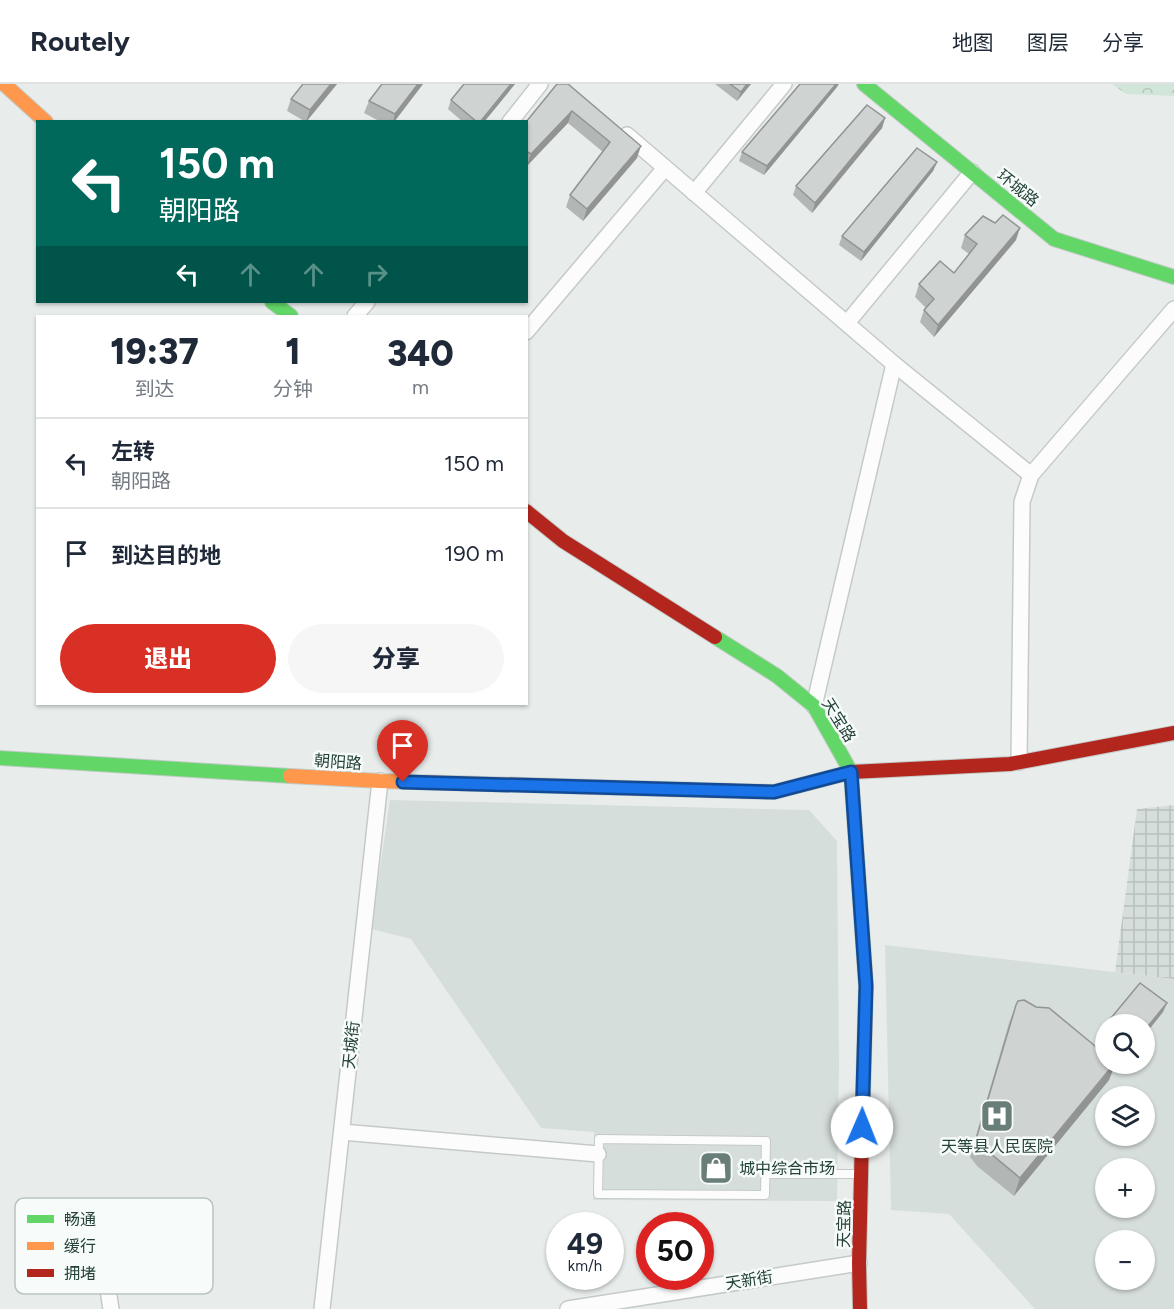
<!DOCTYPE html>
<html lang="zh">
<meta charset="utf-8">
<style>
:root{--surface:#fff;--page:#f6f6f7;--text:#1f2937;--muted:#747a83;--line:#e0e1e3;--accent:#d93025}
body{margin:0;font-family:Figtree,"Noto Sans SC",sans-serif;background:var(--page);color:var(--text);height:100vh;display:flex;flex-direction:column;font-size:22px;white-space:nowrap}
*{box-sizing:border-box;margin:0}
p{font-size:20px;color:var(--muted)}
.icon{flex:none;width:33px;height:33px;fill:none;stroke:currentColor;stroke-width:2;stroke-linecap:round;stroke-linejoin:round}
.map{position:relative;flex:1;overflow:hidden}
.drawer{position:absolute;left:36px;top:231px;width:492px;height:390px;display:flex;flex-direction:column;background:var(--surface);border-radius:0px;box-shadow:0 2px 4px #0004}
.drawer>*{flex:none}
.top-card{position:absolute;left:36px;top:36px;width:492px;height:183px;border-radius:0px;box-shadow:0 2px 4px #0004;background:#00695c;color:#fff;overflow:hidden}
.fabs{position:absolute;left:1095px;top:930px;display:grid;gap:12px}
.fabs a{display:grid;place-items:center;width:60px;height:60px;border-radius:50%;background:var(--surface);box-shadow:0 2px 4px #0004;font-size:30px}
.speed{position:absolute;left:546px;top:1128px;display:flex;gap:12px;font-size:30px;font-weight:700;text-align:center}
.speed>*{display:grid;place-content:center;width:78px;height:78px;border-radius:50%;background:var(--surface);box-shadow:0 2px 4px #0004;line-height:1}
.speed small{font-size:15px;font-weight:400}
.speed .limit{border:9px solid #d22;background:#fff;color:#111}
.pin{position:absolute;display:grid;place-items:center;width:51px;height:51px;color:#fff;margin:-62px -26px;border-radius:50% 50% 50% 0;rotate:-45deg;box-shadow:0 0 6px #0007}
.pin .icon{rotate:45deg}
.me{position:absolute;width:66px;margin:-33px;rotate:1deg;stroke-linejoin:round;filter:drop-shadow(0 0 4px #0008)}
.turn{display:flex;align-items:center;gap:21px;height:126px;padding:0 24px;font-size:27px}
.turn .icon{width:78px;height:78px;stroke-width:2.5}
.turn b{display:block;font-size:42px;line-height:51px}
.lanes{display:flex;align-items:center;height:57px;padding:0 24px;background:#0003;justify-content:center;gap:30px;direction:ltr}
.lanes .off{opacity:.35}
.eta{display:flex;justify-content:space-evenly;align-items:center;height:102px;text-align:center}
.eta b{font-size:36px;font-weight:800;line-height:42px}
.primary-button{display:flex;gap:12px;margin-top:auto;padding:12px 24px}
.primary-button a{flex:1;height:69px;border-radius:36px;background:var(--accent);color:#fff;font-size:24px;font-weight:800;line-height:69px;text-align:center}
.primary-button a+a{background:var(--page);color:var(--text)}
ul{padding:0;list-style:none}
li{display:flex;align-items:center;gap:18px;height:90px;padding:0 24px;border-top:2px solid var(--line)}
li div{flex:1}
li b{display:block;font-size:22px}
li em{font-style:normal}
header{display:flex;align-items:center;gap:36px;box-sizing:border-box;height:84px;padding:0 30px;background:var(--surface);border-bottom:2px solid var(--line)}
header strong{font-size:28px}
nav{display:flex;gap:33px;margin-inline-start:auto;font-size:21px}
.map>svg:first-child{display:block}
</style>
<header>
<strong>Routely</strong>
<nav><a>地图</a><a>图层</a><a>分享</a></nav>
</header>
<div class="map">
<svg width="1174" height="1225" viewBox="0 0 1174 1225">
<defs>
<pattern id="industrial-grid" width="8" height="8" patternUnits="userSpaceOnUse" patternTransform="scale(1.5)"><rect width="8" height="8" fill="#d6dedb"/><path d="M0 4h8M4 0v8" fill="none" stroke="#b8c0bd"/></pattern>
<pattern id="forest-crowns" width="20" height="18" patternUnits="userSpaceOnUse" patternTransform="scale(1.5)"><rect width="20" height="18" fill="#d1e6d8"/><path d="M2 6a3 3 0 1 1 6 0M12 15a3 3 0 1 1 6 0" fill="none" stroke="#b3c6ba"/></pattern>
</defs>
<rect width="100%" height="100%" fill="#e8edeb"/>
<!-- built -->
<g fill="#d6dedb" fill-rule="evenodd">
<path d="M390 716 809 726 837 757 839 980 837 1117 593 1116 594 1048 541 1044 411 855 371 845Z"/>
<path d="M885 861 1174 895V1225H1035L949 1130 891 1126ZM1106 940H1144V980H1106ZM1106 1012H1144V1052H1106ZM1106 1084H1144V1124H1106ZM1106 1156H1144V1196H1106Z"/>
</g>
<!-- industrial -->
<path fill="url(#industrial-grid)" d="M1174 721V895L1115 888 1137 725Z"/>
<!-- forest -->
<path fill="url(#forest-crowns)" d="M1112 0H1174V12L1126 10Z"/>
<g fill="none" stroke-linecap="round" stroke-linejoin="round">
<!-- lane casing -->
<g stroke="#c5cac8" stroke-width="10">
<g id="lane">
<path d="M599 1055 766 1057 765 1111 598 1110Z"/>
<path d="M765 1090H860"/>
</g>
</g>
<!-- street casing -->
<g stroke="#c5cac8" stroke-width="18">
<g id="street">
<path d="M510 38 540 0"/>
<path d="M627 51 894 280 1031 391"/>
<path d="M694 109 784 0"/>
<path d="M355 232 367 218"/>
<path d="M847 239 972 88"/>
<path d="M526 248 665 84"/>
<path d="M814 622 894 280"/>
<path d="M1019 678 1022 418 1031 391 1174 225"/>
<path d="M342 1048 598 1070"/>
<path d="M98 1141 111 1225"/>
<path d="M322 1225 380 697"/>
<path d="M568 1225 859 1179"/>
</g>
</g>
<!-- fast casing -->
<g stroke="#c3cbc8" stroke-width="16">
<g id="fast">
<path d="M864 0 1054 155 1174 193"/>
<path d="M272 218 291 232"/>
<path d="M715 553 777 592 814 622 851 688 866 902 863 1009"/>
<path d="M0 674 290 692"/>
</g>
</g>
<!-- slow casing -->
<g stroke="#c3cbc8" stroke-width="16">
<g id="slow">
<path d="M4 0 46 38"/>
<path d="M290 692 380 697 663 705"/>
</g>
</g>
<!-- jam casing -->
<g stroke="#c3cbc8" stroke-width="16">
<g id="jam">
<path d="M526 427 563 457 715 553"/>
<path d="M663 705 774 708 851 688 1010 680 1174 649"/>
<path d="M860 1225 859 1179 863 1009"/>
</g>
</g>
<!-- lane -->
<use href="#lane" stroke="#fcfcfc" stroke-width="8"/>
<!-- street -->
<use href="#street" stroke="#fcfcfc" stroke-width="15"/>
<!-- fast -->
<use href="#fast" stroke="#63d668" stroke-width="14"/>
<!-- slow -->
<use href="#slow" stroke="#ff974d" stroke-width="14"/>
<!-- jam -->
<use href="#jam" stroke="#b3261e" stroke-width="14"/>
</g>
<!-- wall -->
<g fill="#b2b6b5">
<path d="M303 0H337L306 38 287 27 291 15Z"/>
<path d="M382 0H423L394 38H381L364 29 369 17Z"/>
<path d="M515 0 484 38H463L448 25 451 16Z"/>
<path d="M557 0 637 74 583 137 566 123 570 111 603 68 568 39 526 81V38Z"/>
<path d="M715 0H751L737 17Z"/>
<path d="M837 3 764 91 739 77 742 68Z"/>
<path d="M885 34 882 44 812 129 793 111 796 102Z"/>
<path d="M937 78 933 87 861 177 839 161 842 152Z"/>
<path d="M965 151 1016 156 934 253 920 238 924 226 926 224 915 213 919 200 954 189 969 170 961 164Z"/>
<path d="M1016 921 1115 980 1109 996 1014 1112 977 1082 970 1073 1009 939Z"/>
<path d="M1106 941V966L1095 959 1099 950Z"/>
</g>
<!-- shaded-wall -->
<g fill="#919493">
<path d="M331 0H337L306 38 310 26Z"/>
<path d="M418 0H423L394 38H393L395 30Z"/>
<path d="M511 0H515L484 38H480Z"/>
<path d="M747 0H751L737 17 741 8Z"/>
<path d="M836 0H839L837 3 764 91 767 82Z"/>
<path d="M572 27 568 39 527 82 531 70Z"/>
<path d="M885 34 882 44 812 129 815 119Z"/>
<path d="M641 62 637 74 583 137 587 125Z"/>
<path d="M937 78 933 87 861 177 864 168Z"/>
<path d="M1020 144 1016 156 934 253 938 241Z"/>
<path d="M1167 919 1163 928 1144 952V947Z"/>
<path d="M1115 980 1109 996 1014 1112 1020 1094Z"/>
</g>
<!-- building -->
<g fill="#cfd4d2" stroke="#919493" stroke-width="1.5">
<path d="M303 0H331L310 26 291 15Z"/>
<path d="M382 0H418L395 30 369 17Z"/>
<path d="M464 0H511L480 38H477L451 16Z"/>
<path d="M557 0H568L641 62 587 125 570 111 610 58 572 27 531 70 526 67V38Z"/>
<path d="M730 0H747L741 8Z"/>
<path d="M800 0H836L767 82 742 68Z"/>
<path d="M867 21 885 34 815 119 796 102Z"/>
<path d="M917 64 937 78 864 168 842 152Z"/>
<path d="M1003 131 1020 144 938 241 924 226 934 215 919 200 940 177 954 189 977 160 965 151 983 132 995 139Z"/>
<path d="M1140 899 1167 919 1144 947V940H1106Z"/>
<path d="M1024 916 1036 923 1049 924 1106 971V980H1114L1020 1094 984 1064 976 1055 1016 921 1018 917Z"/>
<path d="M1106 941V954L1099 950Z"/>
</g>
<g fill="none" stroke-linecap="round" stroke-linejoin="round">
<!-- route casing -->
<g stroke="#114b97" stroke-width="15">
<path id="route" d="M403 698 774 708 851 688 866 902 862 1043"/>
</g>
<!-- route -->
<use href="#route" stroke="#1a73e8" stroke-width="10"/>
</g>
<!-- icons -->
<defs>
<g id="hospital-square" transform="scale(1.725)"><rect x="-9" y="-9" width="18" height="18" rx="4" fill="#697e78" stroke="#f7fbf9"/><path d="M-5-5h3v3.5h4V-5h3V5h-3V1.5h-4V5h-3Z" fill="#fff"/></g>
<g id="shop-square" transform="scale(1.725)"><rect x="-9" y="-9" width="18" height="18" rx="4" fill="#697e78" stroke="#f7fbf9"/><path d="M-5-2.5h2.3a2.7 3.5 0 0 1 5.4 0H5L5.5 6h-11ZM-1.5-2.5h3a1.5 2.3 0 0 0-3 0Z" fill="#fff"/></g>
</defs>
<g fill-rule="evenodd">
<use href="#hospital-square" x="997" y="1032"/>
<use href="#shop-square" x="716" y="1084"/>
</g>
<g text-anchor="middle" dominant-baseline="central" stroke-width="5" stroke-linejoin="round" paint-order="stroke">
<!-- street labels -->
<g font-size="16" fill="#24423a" stroke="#f7fbf9">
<text transform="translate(1018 104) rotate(39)">环城路</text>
<text transform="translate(839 636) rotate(58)">天宝路</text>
<text transform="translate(338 678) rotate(4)">朝阳路</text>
<text transform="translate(351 961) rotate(-84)">天城街</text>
<text transform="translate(844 1140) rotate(-89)">天宝路</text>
<text transform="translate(749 1196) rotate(-9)">天新街</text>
</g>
<!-- poi labels -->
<g font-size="16" fill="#24423a" stroke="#f7fbf9">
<text x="997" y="1062">天等县人民医院</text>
<text x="739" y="1084" text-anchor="start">城中综合市场</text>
</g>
</g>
<!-- legend -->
<rect x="15" y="1114" width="198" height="96" rx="9" fill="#f7fbf9" stroke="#b8c4c0" stroke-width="1.5"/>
<rect x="27" y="1131" width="27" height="8" fill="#63d668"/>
<rect x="27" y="1158" width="27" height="8" fill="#ff974d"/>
<rect x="27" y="1185" width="27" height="8" fill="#b3261e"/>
<g font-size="16" fill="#24423a">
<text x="64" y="1141">畅通</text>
<text x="64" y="1168">缓行</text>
<text x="64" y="1195">拥堵</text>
</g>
</svg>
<div class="fabs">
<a><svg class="icon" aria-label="search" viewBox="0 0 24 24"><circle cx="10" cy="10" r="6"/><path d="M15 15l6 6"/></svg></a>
<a><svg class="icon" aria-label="layers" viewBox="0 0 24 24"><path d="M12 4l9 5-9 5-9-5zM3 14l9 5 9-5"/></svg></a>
<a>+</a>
<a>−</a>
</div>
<div class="speed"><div>49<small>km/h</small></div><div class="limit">50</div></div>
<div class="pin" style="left:403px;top:698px;background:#d93025"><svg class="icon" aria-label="arrive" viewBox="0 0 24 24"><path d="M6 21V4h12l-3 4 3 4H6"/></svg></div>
<svg class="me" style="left:862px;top:1043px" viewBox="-20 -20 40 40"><circle r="19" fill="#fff"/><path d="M0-13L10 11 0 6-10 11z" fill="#1a73e8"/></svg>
<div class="top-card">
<div class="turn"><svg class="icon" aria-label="left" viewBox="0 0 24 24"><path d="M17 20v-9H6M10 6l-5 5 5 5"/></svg><div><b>150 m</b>朝阳路</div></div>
<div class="lanes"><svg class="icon" aria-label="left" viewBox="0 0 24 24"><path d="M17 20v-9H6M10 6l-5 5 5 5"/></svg><svg class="icon off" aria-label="ahead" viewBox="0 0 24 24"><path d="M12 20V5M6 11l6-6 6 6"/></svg><svg class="icon off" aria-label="ahead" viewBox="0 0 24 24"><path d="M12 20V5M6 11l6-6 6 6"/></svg><svg class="icon off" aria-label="right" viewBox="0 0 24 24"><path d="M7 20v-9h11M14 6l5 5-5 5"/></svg></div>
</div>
<section class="drawer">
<div class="eta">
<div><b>19:37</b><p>到达</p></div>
<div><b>1</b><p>分钟</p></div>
<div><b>340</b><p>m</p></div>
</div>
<ul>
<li><svg class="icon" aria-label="left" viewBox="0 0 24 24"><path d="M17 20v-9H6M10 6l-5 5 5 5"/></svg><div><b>左转</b><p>朝阳路</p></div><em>150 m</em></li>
<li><svg class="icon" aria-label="arrive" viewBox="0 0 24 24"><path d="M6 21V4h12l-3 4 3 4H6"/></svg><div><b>到达目的地</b></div><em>190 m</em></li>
</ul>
<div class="primary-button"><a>退出</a><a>分享</a></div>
</section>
</div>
